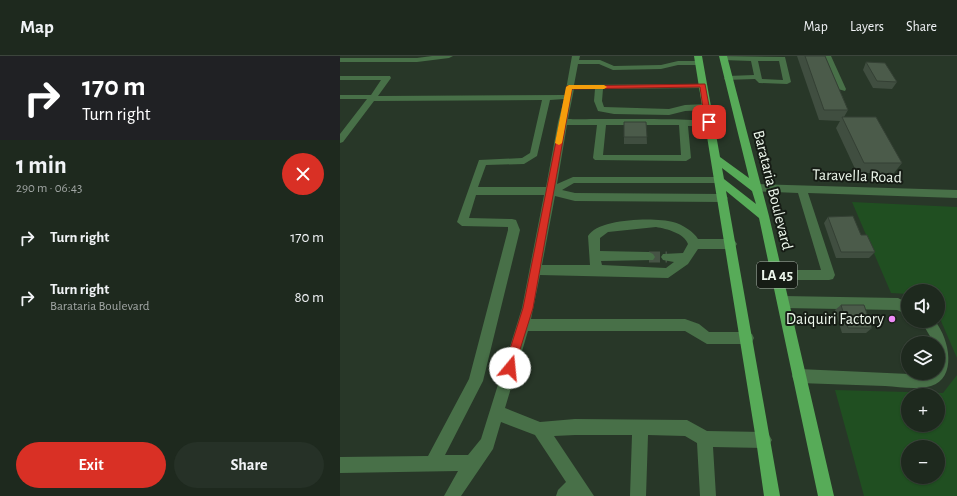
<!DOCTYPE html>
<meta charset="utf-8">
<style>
:root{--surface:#1e291e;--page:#263127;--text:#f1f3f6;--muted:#a1a6a4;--line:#3c453c;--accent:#d93025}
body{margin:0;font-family:"Alegreya Sans",sans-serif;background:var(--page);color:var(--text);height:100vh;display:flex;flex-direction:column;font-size:15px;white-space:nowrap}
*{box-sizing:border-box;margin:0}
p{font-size:13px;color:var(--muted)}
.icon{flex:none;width:22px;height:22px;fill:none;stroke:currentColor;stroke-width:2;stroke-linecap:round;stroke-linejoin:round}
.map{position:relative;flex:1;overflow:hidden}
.sheet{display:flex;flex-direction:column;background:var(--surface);width:340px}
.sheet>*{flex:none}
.top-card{background:#202124;color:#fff;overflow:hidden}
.buttons{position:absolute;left:561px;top:228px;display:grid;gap:8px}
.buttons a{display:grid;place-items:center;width:44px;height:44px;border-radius:50%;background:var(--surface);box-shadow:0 1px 3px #0004,0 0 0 1px var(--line);font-size:20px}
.pin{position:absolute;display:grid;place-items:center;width:34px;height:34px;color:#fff;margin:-17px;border-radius:8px;box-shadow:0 2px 6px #0006}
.me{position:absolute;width:44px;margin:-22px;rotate:17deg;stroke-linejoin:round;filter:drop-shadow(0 0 3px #0008)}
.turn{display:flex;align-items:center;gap:14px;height:84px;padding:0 16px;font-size:18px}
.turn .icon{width:52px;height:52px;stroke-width:2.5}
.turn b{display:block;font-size:28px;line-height:34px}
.round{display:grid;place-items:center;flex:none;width:42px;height:42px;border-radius:21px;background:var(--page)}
.head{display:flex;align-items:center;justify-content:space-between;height:68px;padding:0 16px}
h1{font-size:24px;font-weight:700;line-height:30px}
.primary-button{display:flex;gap:8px;margin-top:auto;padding:8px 16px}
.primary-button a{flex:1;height:46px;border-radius:24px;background:var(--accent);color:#fff;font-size:16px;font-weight:700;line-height:46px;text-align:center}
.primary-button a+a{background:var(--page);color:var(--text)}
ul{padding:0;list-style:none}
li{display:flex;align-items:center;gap:12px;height:60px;padding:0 16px}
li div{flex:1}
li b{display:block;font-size:15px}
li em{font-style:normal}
header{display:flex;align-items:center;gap:24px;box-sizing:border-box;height:56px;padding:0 20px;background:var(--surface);border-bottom:1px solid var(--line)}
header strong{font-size:19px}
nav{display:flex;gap:22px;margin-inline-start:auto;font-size:14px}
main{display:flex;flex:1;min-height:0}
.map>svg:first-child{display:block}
</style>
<header>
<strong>Map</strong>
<nav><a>Map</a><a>Layers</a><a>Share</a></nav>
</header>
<main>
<section class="sheet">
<div class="top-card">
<div class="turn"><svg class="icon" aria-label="right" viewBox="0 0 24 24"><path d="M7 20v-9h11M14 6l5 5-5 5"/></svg><div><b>170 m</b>Turn right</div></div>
</div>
<div class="head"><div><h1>1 min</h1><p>290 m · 06:43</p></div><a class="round" style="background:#d93025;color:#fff"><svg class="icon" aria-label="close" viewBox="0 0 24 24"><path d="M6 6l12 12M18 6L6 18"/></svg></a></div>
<ul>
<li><svg class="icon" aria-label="right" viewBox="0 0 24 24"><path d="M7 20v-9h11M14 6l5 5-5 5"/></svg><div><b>Turn right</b></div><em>170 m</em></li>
<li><svg class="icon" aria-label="right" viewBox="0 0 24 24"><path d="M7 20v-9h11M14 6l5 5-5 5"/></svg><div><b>Turn right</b><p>Barataria Boulevard</p></div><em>80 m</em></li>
</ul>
<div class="primary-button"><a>Exit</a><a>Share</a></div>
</section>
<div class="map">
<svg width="617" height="440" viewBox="0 0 617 440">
<rect width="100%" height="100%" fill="#283728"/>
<!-- green -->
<g fill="#204f21" fill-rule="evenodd">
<path d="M512 146 617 151V302L598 258V235H568V238L551 237Z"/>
<path d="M617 319V440H524L495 334 603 337ZM568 339H598V369H568ZM568 391H598V421H568Z"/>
</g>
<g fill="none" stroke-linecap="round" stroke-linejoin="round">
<!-- minor-tunnel -->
<path stroke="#465445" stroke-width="11" stroke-dasharray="11 5.5" stroke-linecap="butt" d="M309 201H327"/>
<!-- minor -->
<g fill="#487048" fill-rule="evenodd">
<path d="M92 0H113L109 2 77 6H0V2H77Z"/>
<path d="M232 0H240L239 4H260L274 10 321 9 338 5H362L363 7 359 9H338L321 13 273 14 259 8H238L234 29 363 28 367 30 366 32 263 33 262 45 264 51 329 53 345 49 367 48 371 51 367 54 345 55 329 59 274 58 258 55 254 45 255 33H234L228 63C246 64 368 61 373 67L369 70H348L351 102 346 105 255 104 253 102 257 69H227L217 128 233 121H379L384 124 379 127H234L222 134 235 137 383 138 388 142 383 146 235 145 215 140 202 209H250L248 180C258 162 316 161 333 166 342 168 354 176 358 183H391L395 185 397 188 395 191 391 193H358L348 208 328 222 200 219 191 263H345L359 268 369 276H407L412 278 414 282 412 286 407 288H367L345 275H188L165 352 200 366 235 363 347 364 367 375 424 376 429 379 432 384 429 389 424 392 373 391 376 440H360L357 387 345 380 308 379 306 440H290L292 379H235L214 380 254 440H216L218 434 226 426 195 379 161 366 153 393 121 440H104L118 415 0 417V401L88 400 129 323 168 174V171L122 170 117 166 139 104 182 102 190 97 202 44 34 45 3 86 0 87V78L27 43H0V39H31L41 24H0V20H50L51 22 38 40 225 39ZM224 43 218 66 206 131H138L146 109 184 108 197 100 210 44ZM266 69H339L341 99H263ZM136 139H204L182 252 141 383 128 399H105L143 325 180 174 176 164 172 163 129 162ZM316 171C327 173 344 177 348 188L343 197 323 198 321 201 323 204 334 206 326 212 262 209 261 205 313 204 315 201 313 198 309 196 260 195V182L268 176Z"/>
<path d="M380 0 445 1 451 26 447 28 419 27 415 23 385 24 384 22 388 20 414 19 411 5 383 4H380ZM418 5H439L443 24 422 23Z"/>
<path d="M483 0H491L506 33 505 35 498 33Z"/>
<path d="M416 128 617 134V142L468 137 495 219 493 223 489 224H437L433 223 431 219 433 215 437 214H481L458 137 412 135 411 132Z"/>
<path d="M443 240 558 242 568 247V259L557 254 443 252 439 250 437 246 439 242Z"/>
<path d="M581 265H595C610 284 617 322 591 330 576 334 560 331 545 330 516 329 488 328 459 327L454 325 452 320 454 315 459 313 569 318 598 317V287H594Z"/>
</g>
<!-- major -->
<path fill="#57ab58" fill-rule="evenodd" d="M354 0H362L380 101 409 122 379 0H387L429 160 494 440H478L419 162 386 135 440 440H424L416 384ZM382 112 412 135 416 148 384 123Z"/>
</g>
<!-- wall -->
<g fill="#404e40">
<path d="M457 0H485L508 54 504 61 562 107 554 117H517L496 72 500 65 479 64Z"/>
<path d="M526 6 557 26 552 33 533 32 523 14Z"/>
<path d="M306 66 307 88H284V81Z"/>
<path d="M488 161 521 179 535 196 529 202H496L484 167Z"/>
<path d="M501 249 532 272 526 277H502L495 254Z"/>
</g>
<!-- building -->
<g fill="#4b5b4a" stroke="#344034">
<path d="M465 0H485L508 54H484Z"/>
<path d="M526 6 545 7 557 26 537 25Z"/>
<path d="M502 61H536L562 107H524Z"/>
<path d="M284 66H306L307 81H284Z"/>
<path d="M513 160 521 179H527L535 196H501L488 161Z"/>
<path d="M501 249H524L532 272H508Z"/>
</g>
<!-- route -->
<path fill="#d93025" stroke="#8d1f18" d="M365 28 372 66 369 69 365 66 360 31 232 33 193 252 173 316 170 318 166 316 164 312 183 252 227 30Z"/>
<!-- slow -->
<path fill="#f59e0b" d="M229 29H264L267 31 264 33H232L222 87 219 89 215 87 226 31Z"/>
<!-- markers -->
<circle fill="#ee8bf7" stroke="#161c15" stroke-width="1.5" cx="552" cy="263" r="4"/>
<g text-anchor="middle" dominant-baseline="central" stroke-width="4" stroke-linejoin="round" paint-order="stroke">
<!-- shield labels -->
<rect fill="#161c15" stroke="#acb5ac" stroke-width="1" x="417" y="206" width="40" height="26" rx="3"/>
<g font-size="15" font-weight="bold" fill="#edf7ec">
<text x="437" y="219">LA 45</text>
</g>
<!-- street labels -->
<g font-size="16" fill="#edf7ec" stroke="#161c15">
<text transform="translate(517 120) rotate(2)">Taravella Road</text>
<text transform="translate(433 134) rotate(76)">Barataria Boulevard</text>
</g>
<!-- poi labels -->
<g font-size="16" fill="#edf7ec" stroke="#161c15" text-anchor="end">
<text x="544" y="263">Daiquiri Factory</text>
</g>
</g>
</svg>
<div class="buttons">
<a><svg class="icon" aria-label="sound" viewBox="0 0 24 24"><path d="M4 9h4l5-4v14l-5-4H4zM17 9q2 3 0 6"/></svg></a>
<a><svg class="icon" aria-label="layers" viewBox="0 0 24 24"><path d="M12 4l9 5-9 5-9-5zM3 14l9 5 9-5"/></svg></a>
<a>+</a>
<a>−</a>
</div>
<div class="pin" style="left:369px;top:66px;background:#d93025"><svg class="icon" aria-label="arrive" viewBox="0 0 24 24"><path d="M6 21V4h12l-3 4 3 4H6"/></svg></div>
<svg class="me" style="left:170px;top:312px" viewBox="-20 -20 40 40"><circle r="19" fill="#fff"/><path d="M0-13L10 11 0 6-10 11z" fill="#d93025"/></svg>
</div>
</main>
